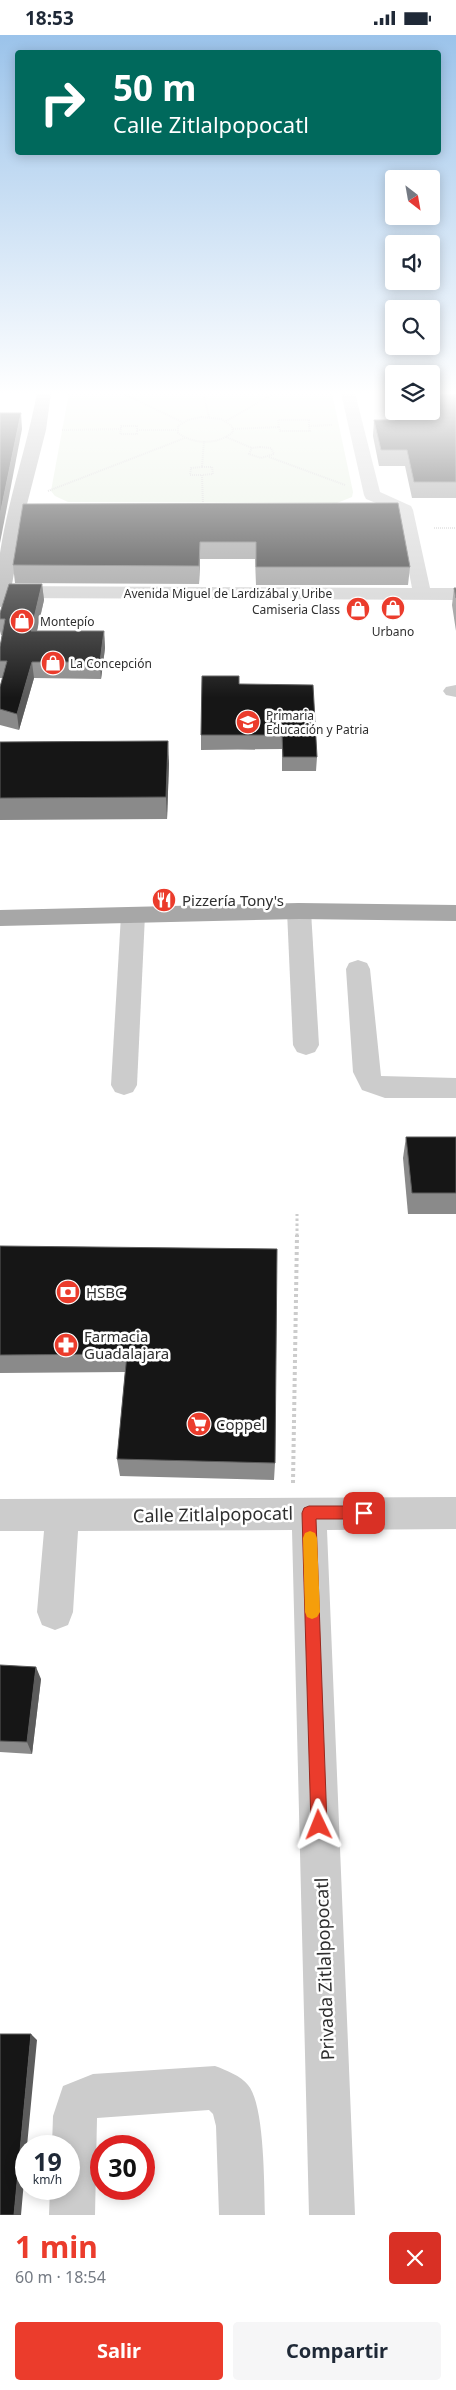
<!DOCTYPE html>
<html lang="es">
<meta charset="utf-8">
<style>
:root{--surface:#fff;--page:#f6f6f7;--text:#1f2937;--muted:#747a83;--accent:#eb3c2c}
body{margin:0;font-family:"Noto Sans",sans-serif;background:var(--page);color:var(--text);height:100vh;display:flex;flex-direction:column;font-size:19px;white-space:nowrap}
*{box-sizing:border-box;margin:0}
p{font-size:16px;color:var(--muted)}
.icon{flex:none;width:28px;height:28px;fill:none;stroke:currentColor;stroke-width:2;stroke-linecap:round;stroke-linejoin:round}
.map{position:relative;height:2180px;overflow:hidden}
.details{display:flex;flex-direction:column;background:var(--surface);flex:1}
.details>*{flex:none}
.hud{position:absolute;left:15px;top:15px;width:426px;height:105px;border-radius:5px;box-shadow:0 2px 12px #0003;background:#00695c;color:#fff;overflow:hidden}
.needle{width:32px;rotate:149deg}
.fabs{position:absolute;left:385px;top:135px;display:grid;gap:10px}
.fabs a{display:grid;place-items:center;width:55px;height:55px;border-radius:5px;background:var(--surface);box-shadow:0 2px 12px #0003;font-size:25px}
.speed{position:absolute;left:15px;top:2100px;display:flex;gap:10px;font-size:25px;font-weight:700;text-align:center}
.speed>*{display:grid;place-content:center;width:65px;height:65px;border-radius:50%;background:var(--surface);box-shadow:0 2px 12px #0003;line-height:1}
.speed small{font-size:12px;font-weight:400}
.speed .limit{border:8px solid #d22;background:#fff;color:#111}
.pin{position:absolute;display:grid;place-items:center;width:42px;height:42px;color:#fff;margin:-21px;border-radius:10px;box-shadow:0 2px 8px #0006}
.me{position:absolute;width:55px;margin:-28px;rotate:358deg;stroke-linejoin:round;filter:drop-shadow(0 0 4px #0008)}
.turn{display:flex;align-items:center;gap:18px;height:105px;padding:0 15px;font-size:22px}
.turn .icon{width:65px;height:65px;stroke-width:2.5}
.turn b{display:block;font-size:35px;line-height:42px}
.round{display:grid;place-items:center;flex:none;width:52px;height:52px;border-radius:5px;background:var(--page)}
.headline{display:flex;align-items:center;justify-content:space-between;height:85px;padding:0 15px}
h1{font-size:30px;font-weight:700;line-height:38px;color:var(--accent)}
.button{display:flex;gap:10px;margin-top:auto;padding:10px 15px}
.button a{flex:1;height:58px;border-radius:5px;background:var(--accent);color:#fff;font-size:20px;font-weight:700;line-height:58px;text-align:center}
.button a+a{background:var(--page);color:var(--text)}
.status{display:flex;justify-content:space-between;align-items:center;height:35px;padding:0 25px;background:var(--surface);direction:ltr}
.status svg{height:14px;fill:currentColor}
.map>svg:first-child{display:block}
</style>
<div class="status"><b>18:53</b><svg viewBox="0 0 49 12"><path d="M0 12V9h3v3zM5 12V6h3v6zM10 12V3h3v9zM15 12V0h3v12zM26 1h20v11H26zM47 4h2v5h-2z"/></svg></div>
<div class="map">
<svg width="456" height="2180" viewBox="0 0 456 2180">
<rect width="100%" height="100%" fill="#fff"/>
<!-- green -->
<path fill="#e3eddd" d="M69 358H332L353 457 352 462 337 468 68 467 55 461 51 456Z"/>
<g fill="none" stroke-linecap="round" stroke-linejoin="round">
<!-- path-far2 -->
<g stroke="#ccc" stroke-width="2" stroke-dasharray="1 1" stroke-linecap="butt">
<path d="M122 358 182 387"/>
<path d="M203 358 209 382"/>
<path d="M201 382 221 384 232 391 233 397C217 410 195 410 178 398V391L188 385Z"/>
<path d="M226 386 275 358"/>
<path d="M279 392 280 396H310L309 391"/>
<path d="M121 394 120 399H137V395"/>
<path d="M233 394 279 392 278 385H309V391L332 390"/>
<path d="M62 395 121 394V391H137V395H177"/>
<path d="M226 402 252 413"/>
<path d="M260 412 271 413 274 419 261 423 249 419 252 413Z"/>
<path d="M269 422 345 450"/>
<path d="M202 432H212L213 439 202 440"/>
<path d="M48 456 185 403"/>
<path d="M203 471 202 440H190L191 433 202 432 204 406"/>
<path d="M434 493H456"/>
</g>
<!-- path-far1 -->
<path stroke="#ccc" stroke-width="3" stroke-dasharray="2.5 2.5" stroke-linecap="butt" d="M297 1201V1179"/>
<!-- path -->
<path stroke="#ccc" stroke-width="4" stroke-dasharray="3 3" stroke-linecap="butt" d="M293 1448 297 1200"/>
<!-- minor -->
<g fill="#ccc" fill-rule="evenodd">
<path d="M341 358H355L380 457 411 471 413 475 430 553H456V565L0 563V551L412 553 398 480H356L354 476 356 472 381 470 366 464 364 460Z"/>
<path d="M456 650V662L446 660 443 656 446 652Z"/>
<path d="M299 868 307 870 311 876 319 1010 315 1017 306 1020 297 1017 293 1010 287 876 291 870Z"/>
<path d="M133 872 141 874 145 880 137 1050 133 1057 124 1060 115 1057 111 1050 121 880 125 874Z"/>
<path d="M358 925 367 928 370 934 381 1041 456 1043V1063H385L362 1055 353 1037 346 934 349 928Z"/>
<path d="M456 1462V1494L327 1495 355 2180H309L292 1495 78 1496 73 1577 68 1590 55 1595 42 1590 37 1577 44 1496H0V1464Z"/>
<path d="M215 2031C226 2035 241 2041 248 2050 265 2070 264 2152 265 2180H219L216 2091 213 2079 209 2075 97 2083 95 2180H49L50 2154H69V2111H52L53 2081 63 2051 93 2039Z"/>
</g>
<!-- major -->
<g fill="#a7a7a7" fill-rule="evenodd">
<path d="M37 358H51L46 395 25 477 9 566 7 570 0 572C0 554 0 535 0 518 8 464 27 412 37 358Z"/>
<path d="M299 868 456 870V886L299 884 0 891V875Z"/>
</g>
</g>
<!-- wall -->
<g fill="#8a8a8a">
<path d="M386 358H456V463H412L405 431H379L373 401 374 385H391Z"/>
<path d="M23 469 410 532 408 550H256L255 524H200L199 549 15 548 13 530Z"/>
<path d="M42 549 44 565 37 596H104L105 613 101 644 34 643 19 695 0 690V652L3 643H0V612L2 600H1L0 596V578Z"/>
<path d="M454 553H456V596L452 570Z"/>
<path d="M239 649 317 722 316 736H282V714L201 715V700Z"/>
<path d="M0 707 169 728 167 784 0 785Z"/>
<path d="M406 1102H456V1179H408L403 1123Z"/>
<path d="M0 1211 275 1428 274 1445 120 1441 117 1424 125 1337 0 1338Z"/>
<path d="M0 1630 41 1644 32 1719 0 1717Z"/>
</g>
<!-- shaded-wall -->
<g fill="#5c5c5c">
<path d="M21 378 22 394 0 508V480Z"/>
<path d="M200 507V524L199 549V531Z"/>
<path d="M42 549 44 565 33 613 31 596Z"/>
<path d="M104 596 105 613 101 644 100 627Z"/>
<path d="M32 627 34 643 19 695 17 679Z"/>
<path d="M168 706 169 728 167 784 166 762Z"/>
<path d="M36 1632 41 1644 32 1719 27 1707Z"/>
<path d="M31 1999 37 2005 27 2111H26V2123L21 2180H14Z"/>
</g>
<!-- building -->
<g fill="#161616" stroke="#5c5c5c">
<path d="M390 358H394V376Z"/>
<path d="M431 358H456V447H414L407 415H381L374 385H395L394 376H431Z"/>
<path d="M0 378H21L0 480Z"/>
<path d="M398 468 410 532H256V507H200L199 531 13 530 23 469Z"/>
<path d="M9 549H42L31 596H104L100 627H32L17 679 0 674V652L7 626H0V612L5 584H0V578Z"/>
<path d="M454 553H456V563Z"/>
<path d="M202 641H239V649L313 650 317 722H283L282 700H201Z"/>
<path d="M168 706 166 762 0 763V707Z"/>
<path d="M406 1102H456V1158H412Z"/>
<path d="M0 1211 277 1214 275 1428 117 1424 127 1319 0 1320Z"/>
<path d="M0 1630 36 1632 27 1707 0 1706Z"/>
<path d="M0 1999H31L14 2180H0Z"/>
</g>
<!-- sky -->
<linearGradient id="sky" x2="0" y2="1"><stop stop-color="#9bc3ea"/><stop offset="0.54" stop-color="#fff"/><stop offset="1" stop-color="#fff" stop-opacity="0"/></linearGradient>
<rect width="456" height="663" fill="url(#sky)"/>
<!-- route -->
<path fill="#eb3c2c" stroke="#99271d" d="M309 1471H364L369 1473 371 1478 369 1483 364 1484H316L327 1790 325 1796 319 1798 313 1796 311 1790 302 1478 304 1473Z"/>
<!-- slow -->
<path fill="#f59e0b" d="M310 1496 315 1498 317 1503 320 1577 317 1582 312 1584 307 1582 305 1577 303 1503 305 1498Z"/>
<!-- icons -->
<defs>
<g id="shop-disc" transform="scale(1.25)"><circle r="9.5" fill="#eb3c2c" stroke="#fff"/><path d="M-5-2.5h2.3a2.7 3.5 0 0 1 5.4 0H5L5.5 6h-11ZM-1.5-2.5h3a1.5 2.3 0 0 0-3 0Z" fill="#fff"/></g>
<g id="school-disc" transform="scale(1.25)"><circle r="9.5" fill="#eb3c2c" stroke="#fff"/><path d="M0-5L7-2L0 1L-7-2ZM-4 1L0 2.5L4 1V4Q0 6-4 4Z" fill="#fff"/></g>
<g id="restaurant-disc" transform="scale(1.25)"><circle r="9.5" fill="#eb3c2c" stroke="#fff"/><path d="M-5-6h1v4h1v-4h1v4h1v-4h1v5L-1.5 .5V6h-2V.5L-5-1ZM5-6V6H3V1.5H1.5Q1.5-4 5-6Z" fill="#fff"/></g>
<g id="bank-disc" transform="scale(1.25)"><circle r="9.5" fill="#eb3c2c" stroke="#fff"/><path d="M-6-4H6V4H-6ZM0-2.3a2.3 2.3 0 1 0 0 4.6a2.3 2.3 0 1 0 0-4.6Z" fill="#fff"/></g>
<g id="pharmacy-disc" transform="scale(1.25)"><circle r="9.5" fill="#eb3c2c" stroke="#fff"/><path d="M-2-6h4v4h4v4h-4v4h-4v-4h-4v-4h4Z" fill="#fff"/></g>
<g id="supermarket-disc" transform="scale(1.25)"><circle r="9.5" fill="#eb3c2c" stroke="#fff"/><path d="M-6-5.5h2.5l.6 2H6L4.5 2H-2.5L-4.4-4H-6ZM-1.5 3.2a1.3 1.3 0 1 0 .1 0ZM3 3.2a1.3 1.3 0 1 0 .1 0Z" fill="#fff"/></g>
</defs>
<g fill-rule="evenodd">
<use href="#shop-disc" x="393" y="573"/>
<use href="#shop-disc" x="358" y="574"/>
<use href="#shop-disc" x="22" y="586"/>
<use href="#shop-disc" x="53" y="628"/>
<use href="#school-disc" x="248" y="687"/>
<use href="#restaurant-disc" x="164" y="865"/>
<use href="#bank-disc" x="68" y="1257"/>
<use href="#pharmacy-disc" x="66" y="1310"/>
<use href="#supermarket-disc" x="199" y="1389"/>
</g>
<g text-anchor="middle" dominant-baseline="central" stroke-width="5" stroke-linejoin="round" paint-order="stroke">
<!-- far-street labels -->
<g font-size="12" fill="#2f2f2f" stroke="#fff">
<text x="228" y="558">Avenida Miguel de Lardizábal y Uribe</text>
</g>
<!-- far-poi labels -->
<g font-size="12" fill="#2f2f2f" stroke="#fff" text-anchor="start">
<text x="340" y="574" text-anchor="end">Camiseria Class</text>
<text x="40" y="586">Montepío</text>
<text x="393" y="596" text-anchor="middle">Urbano</text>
<text x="70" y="628">La Concepción</text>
<text x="266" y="680">Primaria<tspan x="266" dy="14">Educación y Patria</tspan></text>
</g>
<!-- poi labels -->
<g font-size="15" fill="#2f2f2f" stroke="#fff" text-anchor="start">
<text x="182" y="865">Pizzería Tony's</text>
<text x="86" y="1257">HSBC</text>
<text x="84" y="1301">Farmacia<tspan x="84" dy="17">Guadalajara</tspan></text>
<text x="216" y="1389">Coppel</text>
</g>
<!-- near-street labels -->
<g font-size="18" fill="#2f2f2f" stroke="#fff">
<text transform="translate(213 1479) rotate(-1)">Calle Zitlalpopocatl</text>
<text transform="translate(324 1934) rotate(-92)">Privada Zitlalpopocatl</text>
</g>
</g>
</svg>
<div class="fabs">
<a><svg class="needle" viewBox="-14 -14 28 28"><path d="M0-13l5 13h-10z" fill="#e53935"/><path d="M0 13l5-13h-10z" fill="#747a83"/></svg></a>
<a><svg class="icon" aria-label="sound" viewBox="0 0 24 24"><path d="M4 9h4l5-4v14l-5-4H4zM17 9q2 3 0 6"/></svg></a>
<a><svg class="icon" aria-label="search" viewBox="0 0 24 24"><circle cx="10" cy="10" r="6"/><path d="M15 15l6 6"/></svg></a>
<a><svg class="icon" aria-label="layers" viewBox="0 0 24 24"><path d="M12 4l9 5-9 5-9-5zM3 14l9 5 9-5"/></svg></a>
</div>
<div class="speed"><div>19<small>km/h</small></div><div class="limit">30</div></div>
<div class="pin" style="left:364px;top:1478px;background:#d93025"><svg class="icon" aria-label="arrive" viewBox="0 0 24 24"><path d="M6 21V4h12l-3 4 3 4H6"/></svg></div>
<svg class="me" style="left:319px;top:1790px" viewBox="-20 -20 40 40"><path d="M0-17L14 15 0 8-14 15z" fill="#eb3c2c" stroke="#fff" stroke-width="4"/></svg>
<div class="hud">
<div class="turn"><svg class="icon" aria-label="right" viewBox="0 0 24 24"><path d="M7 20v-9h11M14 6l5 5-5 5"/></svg><div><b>50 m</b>Calle Zitlalpopocatl</div></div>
</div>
</div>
<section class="details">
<div class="headline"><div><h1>1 min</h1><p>60 m · 18:54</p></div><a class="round" style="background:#d93025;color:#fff"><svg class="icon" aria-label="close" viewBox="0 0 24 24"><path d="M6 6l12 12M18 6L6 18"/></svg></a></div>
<div class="button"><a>Salir</a><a>Compartir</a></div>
</section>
